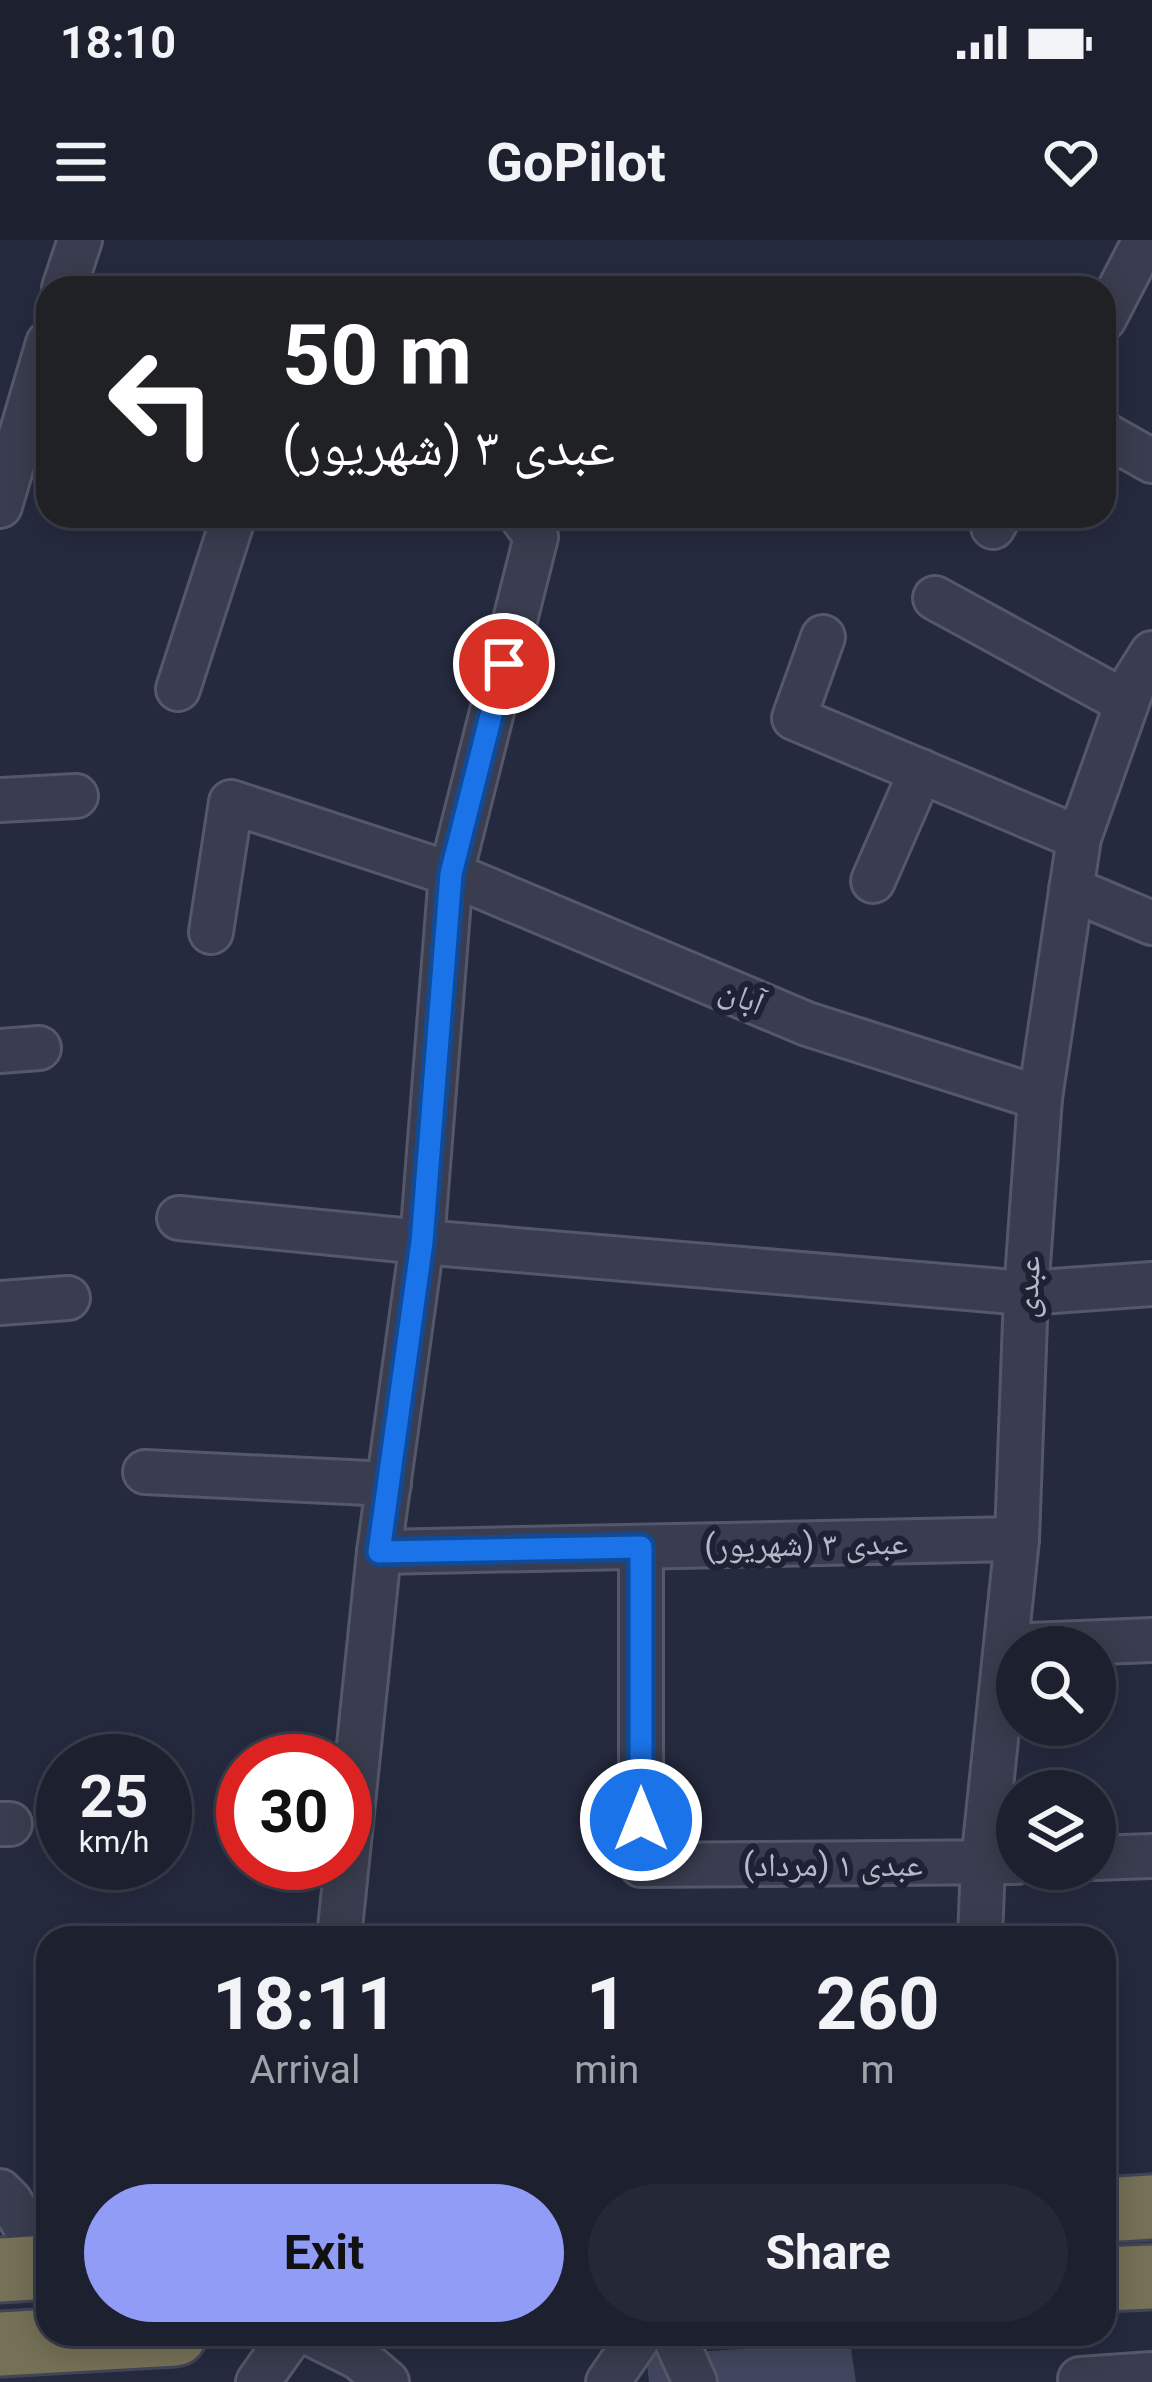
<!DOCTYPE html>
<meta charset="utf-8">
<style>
:root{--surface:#1c202f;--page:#252837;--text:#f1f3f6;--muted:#a0a3aa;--line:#3a3e4b;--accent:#909cf5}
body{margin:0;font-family:Roboto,"Noto Naskh Arabic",sans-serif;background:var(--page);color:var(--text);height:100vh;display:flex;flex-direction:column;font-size:45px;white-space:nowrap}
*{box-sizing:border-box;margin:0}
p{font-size:39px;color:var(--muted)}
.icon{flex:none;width:66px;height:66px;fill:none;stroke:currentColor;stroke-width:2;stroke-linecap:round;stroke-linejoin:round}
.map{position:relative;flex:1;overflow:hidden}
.details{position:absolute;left:36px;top:1686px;width:1080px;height:420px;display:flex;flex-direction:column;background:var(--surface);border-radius:36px;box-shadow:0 6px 30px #0003,0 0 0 3px var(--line)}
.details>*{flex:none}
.banner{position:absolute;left:36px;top:36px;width:1080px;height:252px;border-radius:36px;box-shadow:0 6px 30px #0003,0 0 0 3px var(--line);background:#202124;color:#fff;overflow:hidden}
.tools{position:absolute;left:996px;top:1386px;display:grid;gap:24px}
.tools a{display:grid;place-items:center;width:120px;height:120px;border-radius:50%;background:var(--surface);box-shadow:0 6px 30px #0003,0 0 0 3px var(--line);font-size:60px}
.speed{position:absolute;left:36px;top:1494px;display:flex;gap:24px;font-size:60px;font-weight:700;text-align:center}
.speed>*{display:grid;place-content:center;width:156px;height:156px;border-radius:50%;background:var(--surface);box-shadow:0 6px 30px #0003,0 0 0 3px var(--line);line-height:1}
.speed small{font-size:30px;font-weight:400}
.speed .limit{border:18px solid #d22;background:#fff;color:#111}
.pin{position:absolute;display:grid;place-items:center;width:102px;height:102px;color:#fff;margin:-51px;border:6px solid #fff;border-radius:50%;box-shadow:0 3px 12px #0007}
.me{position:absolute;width:132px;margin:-66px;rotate:0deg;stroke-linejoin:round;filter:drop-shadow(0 0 9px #0008)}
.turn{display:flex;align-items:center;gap:42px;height:252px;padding:0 48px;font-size:54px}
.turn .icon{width:156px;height:156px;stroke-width:2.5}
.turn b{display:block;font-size:84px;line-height:102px}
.eta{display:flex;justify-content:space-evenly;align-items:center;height:204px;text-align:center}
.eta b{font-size:72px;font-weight:700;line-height:84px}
.primary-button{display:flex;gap:24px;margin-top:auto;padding:24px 48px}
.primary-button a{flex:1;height:138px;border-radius:72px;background:var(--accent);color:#111;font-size:48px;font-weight:700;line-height:138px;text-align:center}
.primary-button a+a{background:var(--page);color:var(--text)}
.status{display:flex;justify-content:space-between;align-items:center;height:84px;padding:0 60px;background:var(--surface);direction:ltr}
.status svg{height:33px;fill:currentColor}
header{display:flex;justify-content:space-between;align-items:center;height:156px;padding:0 48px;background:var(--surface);font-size:54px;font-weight:700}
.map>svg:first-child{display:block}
</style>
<div class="status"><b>18:10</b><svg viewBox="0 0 49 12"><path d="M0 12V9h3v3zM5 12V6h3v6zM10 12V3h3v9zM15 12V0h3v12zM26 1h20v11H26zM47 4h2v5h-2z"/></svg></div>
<header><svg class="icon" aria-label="menu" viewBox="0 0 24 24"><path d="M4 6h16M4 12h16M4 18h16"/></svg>GoPilot<svg class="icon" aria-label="heart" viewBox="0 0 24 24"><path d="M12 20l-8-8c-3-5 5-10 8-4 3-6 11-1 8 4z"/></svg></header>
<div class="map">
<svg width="1152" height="2142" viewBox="0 0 1152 2142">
<rect width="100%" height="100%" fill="#262a3f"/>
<!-- building -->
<path fill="#42475f" d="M850 2102 856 2142H649L646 2115Z"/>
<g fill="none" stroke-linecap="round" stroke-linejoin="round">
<!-- minor casing -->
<g stroke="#55586a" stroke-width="48">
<g id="minor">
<path d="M64 48 80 0"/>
<path d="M1104 79 1145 0"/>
<path d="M1104 194 1152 221"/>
<path d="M0 266 48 103"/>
<path d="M993 287 999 276"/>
<path d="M935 358 1127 463"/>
<path d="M823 397 794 478 1079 598"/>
<path d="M178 449 234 276"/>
<path d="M0 560 76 556"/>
<path d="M873 641 921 531"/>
<path d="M1071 649 1152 683"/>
<path d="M211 692 231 562 451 634 807 784 1040 858"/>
<path d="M0 811 39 808"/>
<path d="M179 978 422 1002 1026 1053 1152 1044"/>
<path d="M0 1063 68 1058"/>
<path d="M145 1232 389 1244"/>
<path d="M641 1307V1625L1017 1622"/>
<path d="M379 1312 1017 1299"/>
<path d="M1006 1406 1152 1400"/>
<path d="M0 1584H10"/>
<path d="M1095 1618 1152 1616"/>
<path d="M339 1698 379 1312 422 1002 451 634 536 297 521 276"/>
<path d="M980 1698 983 1623 1017 1299 1026 1053 1040 858 1079 598 1135 440 1152 413"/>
<path d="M0 1951 10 1961 48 2025"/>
<path d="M311 2094 359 2118 387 2142"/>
<path d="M673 2094 695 2142"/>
<path d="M1080 2139 1152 2134"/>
<path d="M258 2142 292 2094"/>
<path d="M608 2142 641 2094"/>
</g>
</g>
<!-- highway casing -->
<g stroke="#424557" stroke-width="69">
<g id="highway">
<path d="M1104 1970 1152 1967"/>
<path d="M0 2030 48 2027"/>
<path d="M1104 2039 1152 2037"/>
<path d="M0 2104 175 2094"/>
</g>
</g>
<!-- minor -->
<use href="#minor" stroke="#3a3d4f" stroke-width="42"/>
<!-- highway -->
<use href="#highway" stroke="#757157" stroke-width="63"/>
</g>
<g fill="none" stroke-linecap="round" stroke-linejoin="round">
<!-- route casing -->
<g stroke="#114b97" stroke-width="30">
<path id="route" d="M504 424 451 634 422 1002 379 1312 641 1307V1580"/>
</g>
<!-- route -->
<use href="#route" stroke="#1a73e8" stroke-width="21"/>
</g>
<g text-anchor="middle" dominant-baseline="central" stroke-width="12" stroke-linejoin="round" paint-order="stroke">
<!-- street labels -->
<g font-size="33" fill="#b6b9ca" stroke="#1f2234">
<text transform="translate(742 756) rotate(23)">آبان</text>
<text transform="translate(1027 1047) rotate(-87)">عبدی</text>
<text transform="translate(806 1304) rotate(-1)">عبدی ۳ (شهریور)</text>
<text x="833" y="1624">عبدی ۱ (مرداد)</text>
</g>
</g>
</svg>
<div class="tools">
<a><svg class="icon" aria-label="search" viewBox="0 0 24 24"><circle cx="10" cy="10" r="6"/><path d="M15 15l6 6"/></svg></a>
<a><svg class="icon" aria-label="layers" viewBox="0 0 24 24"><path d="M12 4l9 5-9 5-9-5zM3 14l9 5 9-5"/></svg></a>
</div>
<div class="speed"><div>25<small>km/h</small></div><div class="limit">30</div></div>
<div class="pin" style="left:504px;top:424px;background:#d93025"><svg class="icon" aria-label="arrive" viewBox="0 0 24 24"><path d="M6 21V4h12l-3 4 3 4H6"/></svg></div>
<svg class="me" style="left:641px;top:1580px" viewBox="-20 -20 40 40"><circle r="17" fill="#1a73e8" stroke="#fff" stroke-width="3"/><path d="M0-11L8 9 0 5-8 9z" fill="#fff"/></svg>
<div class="banner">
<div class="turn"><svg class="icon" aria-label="left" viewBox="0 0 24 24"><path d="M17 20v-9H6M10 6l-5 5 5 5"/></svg><div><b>50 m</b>عبدی ۳ (شهریور)</div></div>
</div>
<section class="details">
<div class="eta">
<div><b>18:11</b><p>Arrival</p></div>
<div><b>1</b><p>min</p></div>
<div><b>260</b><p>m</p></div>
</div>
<div class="primary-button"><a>Exit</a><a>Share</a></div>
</section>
</div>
